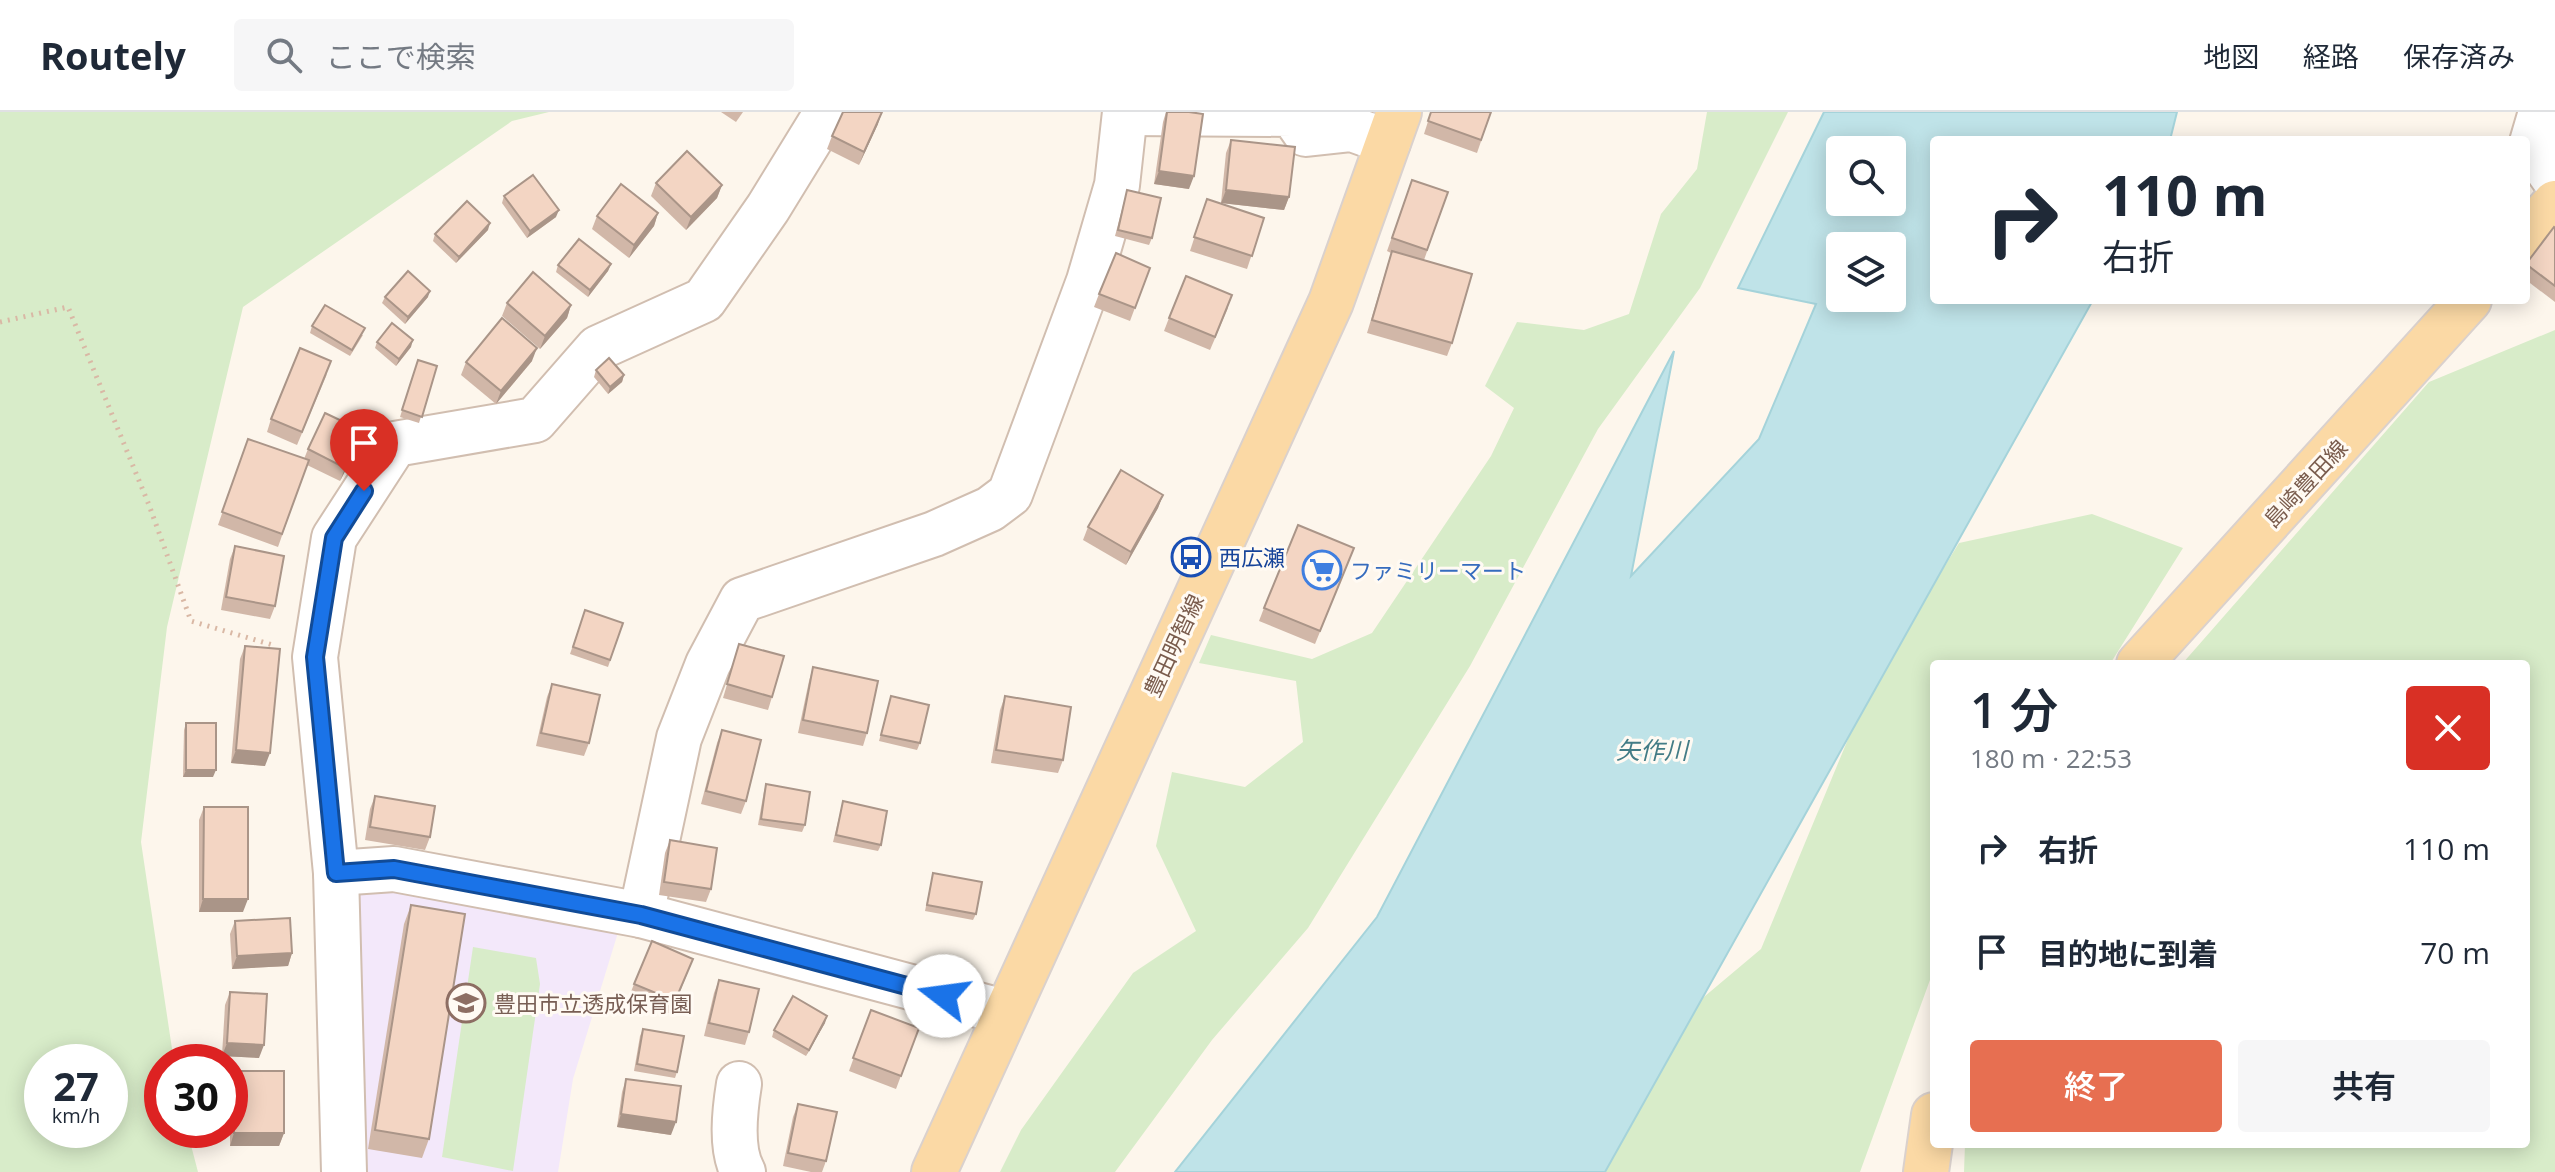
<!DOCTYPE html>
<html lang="ja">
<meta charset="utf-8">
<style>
:root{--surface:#fff;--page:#f6f6f7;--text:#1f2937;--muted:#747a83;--line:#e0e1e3;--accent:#e76f51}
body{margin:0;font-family:"Open Sans","Noto Sans JP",sans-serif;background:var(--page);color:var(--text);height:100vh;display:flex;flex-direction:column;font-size:30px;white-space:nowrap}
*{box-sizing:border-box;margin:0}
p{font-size:26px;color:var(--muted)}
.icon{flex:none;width:44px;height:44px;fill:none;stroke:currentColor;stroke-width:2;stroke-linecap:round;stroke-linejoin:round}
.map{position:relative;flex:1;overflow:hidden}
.drawer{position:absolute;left:1930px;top:548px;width:600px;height:488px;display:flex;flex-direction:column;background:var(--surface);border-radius:8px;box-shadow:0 4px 20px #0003}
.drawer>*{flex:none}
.banner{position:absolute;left:1930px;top:24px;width:600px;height:168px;border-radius:8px;box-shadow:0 4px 20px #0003;background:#fff;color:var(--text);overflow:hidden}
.buttons{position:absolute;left:1826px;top:24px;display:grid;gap:16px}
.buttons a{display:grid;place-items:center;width:80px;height:80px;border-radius:8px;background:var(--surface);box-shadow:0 4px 20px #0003;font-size:40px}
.speed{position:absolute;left:24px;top:932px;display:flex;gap:16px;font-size:40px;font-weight:700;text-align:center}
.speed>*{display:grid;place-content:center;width:104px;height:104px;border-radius:50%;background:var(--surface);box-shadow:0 4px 20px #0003;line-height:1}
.speed small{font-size:20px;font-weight:400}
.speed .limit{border:12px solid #d22;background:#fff;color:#111}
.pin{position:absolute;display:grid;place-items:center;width:68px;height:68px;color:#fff;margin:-82px -34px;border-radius:50% 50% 50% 0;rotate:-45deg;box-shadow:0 0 8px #0007}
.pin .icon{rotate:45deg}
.me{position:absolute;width:88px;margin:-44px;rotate:285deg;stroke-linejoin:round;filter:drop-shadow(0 0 6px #0008)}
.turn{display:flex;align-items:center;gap:28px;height:168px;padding:0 40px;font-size:36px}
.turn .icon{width:104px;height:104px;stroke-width:2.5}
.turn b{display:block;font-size:56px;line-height:68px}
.round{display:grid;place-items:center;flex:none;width:84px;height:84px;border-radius:8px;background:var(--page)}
.head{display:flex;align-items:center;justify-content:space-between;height:136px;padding:0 40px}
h1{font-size:48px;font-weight:600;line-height:60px}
.button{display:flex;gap:16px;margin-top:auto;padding:16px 40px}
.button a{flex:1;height:92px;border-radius:8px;background:var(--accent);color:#fff;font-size:32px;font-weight:600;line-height:92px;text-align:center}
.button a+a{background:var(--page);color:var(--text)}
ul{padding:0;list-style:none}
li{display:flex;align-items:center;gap:24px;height:104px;padding:0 40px}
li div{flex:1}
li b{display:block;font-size:30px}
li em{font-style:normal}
header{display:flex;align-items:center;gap:48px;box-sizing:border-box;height:112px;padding:0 40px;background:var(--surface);border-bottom:2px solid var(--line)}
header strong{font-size:38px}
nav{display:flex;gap:44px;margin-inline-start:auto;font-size:28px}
.search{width:560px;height:72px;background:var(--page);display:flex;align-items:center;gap:20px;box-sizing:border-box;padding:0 28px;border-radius:8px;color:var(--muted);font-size:30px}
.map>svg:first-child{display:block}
</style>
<header>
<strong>Routely</strong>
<div class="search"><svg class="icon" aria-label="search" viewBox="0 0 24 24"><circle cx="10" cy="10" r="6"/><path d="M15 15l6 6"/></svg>ここで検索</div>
<nav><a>地図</a><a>経路</a><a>保存済み</a></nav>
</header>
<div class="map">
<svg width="2555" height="1060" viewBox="0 0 2555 1060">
<rect width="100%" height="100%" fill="#fdf6ec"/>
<!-- education -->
<path fill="#f3e8fa" d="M393 768 620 814 573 967 558 1060H359L346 780Z"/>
<!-- green -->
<g fill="#d8ecc9" fill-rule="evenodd">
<path d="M0 0H549L512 9 243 195 167 515 141 730 174 950H162V1018H187L198 1060H0ZM42 950H110V1018H42Z"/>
<path d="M1707 0H1788L1700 176 1598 317 1470 554 1308 816 1212 928 1115 1060H1000L1021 1018 1133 861 1196 819 1156 734 1172 660 1245 675 1303 630 1296 569 1199 551 1211 523 1312 547 1372 521 1491 344 1514 296 1485 274 1517 210 1584 218 1629 202 1661 102 1697 57Z"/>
<path d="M2555 218V1060H1964L1965 1032H2526V552H2182L2429 270Z"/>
<path d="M2092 402 2183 436 2110 552H1934V857L1860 1060H1558L1623 953 1761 837 1868 579 1959 431Z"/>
<path d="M473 835 536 846 540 872 513 1059 442 1045Z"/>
</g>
<!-- water -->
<path fill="#bfe3e8" stroke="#a5d3da" stroke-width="2" fill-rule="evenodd" d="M1824 0H2177L2170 28H1934V188H2093L1605 1060H1175L1377 805 1674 239 1631 464 1759 327 1816 192 1738 176ZM1840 38H1892V90H1840ZM1840 134H1892V186H1840Z"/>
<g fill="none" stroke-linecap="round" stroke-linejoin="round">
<!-- minor casing -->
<g stroke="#d1beb0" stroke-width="48">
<g id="minor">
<path d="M2541 0 2531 34 2555 68"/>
<path d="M1125 1 1292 2 1306 22 1352 17 1388 30"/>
<path d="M336 761 394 757 641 803 1004 900"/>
<path d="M641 803 679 626 708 552 742 488 934 422 990 397 1010 382 1089 169 1117 73 1125 0"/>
<path d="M739 972C735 997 730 1037 743 1060"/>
<path d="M344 1060 336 761 315 545 334 426 395 332 535 308 598 236 704 188 768 96 827 0"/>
</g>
</g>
<!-- major casing -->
<g stroke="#dad1cd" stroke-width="48">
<g id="major">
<path d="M2526 124 2555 91"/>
<path d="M2139 552 2469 188"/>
<path d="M934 1060 1331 190 1399 0"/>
<path d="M1926 1060 1934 1003"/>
</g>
</g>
<!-- path -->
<path stroke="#d9b8a5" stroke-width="5" stroke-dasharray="2 6" stroke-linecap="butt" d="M0 210 68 195 149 393 191 509 276 534"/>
<!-- minor -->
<use href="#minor" stroke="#fff" stroke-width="44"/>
<!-- major -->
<use href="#major" stroke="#fbd9a5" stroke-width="44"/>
</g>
<!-- wall -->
<g fill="#d1b7a8">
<path d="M721 0H743L736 10Z"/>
<path d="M1166 0H1189V77L1154 72 1163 10Z"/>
<path d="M1431 0H1491L1477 41 1424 22Z"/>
<path d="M878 12 859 53 827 37 832 24Z"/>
<path d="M1231 28 1289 85 1284 98 1221 91 1226 41Z"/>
<path d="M1412 68 1448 80 1424 148 1452 231 1447 244 1367 221 1391 141 1387 139Z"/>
<path d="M656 71 722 73 717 86 686 118 651 84Z"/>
<path d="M1127 78 1152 126 1149 133 1115 124Z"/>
<path d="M504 84 556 105 527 126 502 91Z"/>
<path d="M1207 87 1264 106 1247 157 1190 139Z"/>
<path d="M658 101 654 114 629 146 592 117 597 104Z"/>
<path d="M2555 116V190L2526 168V151Z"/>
<path d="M488 118 456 151 433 129 435 122Z"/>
<path d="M611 152 608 159 588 185 556 160 558 153Z"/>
<path d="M1150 156 1130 209 1094 195 1099 182Z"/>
<path d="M385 185H428L405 212 382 191Z"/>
<path d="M507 191 571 193 567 206 540 237 502 204Z"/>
<path d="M1228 196 1210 238 1164 219 1169 206Z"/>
<path d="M312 214 363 223 350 244 310 221Z"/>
<path d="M377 230 411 235 396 254 375 236Z"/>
<path d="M418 248 437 254 419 311 400 305Z"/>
<path d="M532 249 496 292 461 263 466 250Z"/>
<path d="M596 258 624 263 622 270 608 282 594 265Z"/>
<path d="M327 262 297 333 267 320 271 307Z"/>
<path d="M363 319 359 332 340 369 307 353 278 435 218 413 248 327 304 347 308 337Z"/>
<path d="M1163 383 1158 396 1126 453 1083 428 1088 415Z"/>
<path d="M235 434 275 494 270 507 221 498 230 447Z"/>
<path d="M1354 436 1315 532 1259 509 1264 496Z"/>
<path d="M585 498 623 511 608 555 570 542Z"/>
<path d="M739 532 772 585 768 598 723 586Z"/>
<path d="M245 534 265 654 231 651 240 547Z"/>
<path d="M813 555 867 621 863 634 798 621 809 569Z"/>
<path d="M552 572 589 631 584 644 536 634 547 585Z"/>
<path d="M891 584 920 631 917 638 879 629Z"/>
<path d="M1005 584 1063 648 1058 661 991 651 1000 598Z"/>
<path d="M186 611 213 665H183L184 618Z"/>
<path d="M722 618 746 689 741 702 701 692 717 631Z"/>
<path d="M766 672 805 713 802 720 758 713 764 679Z"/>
<path d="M375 684 430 725 425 738 365 728 370 697Z"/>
<path d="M843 689 881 733 878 739 833 730Z"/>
<path d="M204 695 243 800H199V708Z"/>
<path d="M670 728 711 777 706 790 659 783 665 741Z"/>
<path d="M933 761 976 802 973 808 925 799Z"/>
<path d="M411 793 429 1027 422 1046 368 1037 404 812Z"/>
<path d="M235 809 292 841 288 854 232 857 230 822Z"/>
<path d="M688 860 671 902 629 885 634 872Z"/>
<path d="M719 868 749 920 745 933 704 924 714 881Z"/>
<path d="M230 880 259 946 222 944 225 893Z"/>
<path d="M871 898 919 916 896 977 849 959Z"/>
<path d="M825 911 806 944 772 925 774 918Z"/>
<path d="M643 917 677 960 675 966 634 959 640 924Z"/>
<path d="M235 959 284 1021 279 1034H230V972Z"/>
<path d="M626 967 671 1023 617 1015 622 980Z"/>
<path d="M798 992 826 1049 822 1060H811L783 1054 793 1005Z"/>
</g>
<!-- shaded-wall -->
<g fill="#aa9588">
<path d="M882 0 878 12 859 53 864 40Z"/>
<path d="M1159 59 1194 64 1189 77 1154 72Z"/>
<path d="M722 73 717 86 686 118 691 105Z"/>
<path d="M1226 78 1289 85 1284 98 1221 91Z"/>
<path d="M559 98 556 105 527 126 530 119Z"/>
<path d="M658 101 654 114 629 146 634 133Z"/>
<path d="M490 111 488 118 456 151 459 145Z"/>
<path d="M611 152 608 159 588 185 590 178Z"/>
<path d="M430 179 428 185 405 212 408 205Z"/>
<path d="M571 193 567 206 540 237 545 224Z"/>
<path d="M413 228 411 235 396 254 399 247Z"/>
<path d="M537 236 532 249 496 292 501 279Z"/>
<path d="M624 263 622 270 608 282 610 275Z"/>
<path d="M363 319 359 332 340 369 345 356Z"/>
<path d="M1163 383 1158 396 1126 453 1131 440Z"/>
<path d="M236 638 270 641 265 654 231 651Z"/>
<path d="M186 658H216L213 665H183Z"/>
<path d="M203 787H248L243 800H199Z"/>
<path d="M292 841 288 854 232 857 237 844Z"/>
<path d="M827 904 825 911 806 944 809 938Z"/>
<path d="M227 931 264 933 259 946 222 944Z"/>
<path d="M621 1002 676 1010 671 1023 617 1015Z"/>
<path d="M234 1021H284L279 1034H230Z"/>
</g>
<!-- building -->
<g fill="#f3d5c3" stroke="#aa9588" stroke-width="2">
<path d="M843 0H882L864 40 832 24Z"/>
<path d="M1167 0H1189L1203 2 1194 64 1159 59Z"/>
<path d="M1431 0H1491L1481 28 1428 9Z"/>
<path d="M1231 28 1295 35 1289 85 1226 78Z"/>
<path d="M687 39 722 73 691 105 656 71Z"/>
<path d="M533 63 559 98 530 119 504 84Z"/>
<path d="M1412 68 1448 80 1427 138 1392 126Z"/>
<path d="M621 72 658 101 634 133 597 104Z"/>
<path d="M1127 78 1161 86 1152 126 1118 118Z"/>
<path d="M1207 87 1264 106 1252 144 1194 125Z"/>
<path d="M467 89 490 111 459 145 435 122Z"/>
<path d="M2554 115 2555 116V174L2526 152Z"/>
<path d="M579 127 611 152 590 178 558 153Z"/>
<path d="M1392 139 1472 162 1452 231 1372 208Z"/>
<path d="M1116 141 1150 156 1135 196 1099 182Z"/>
<path d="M408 159 430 179 408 205 385 185Z"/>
<path d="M533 160 571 193 545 224 507 191Z"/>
<path d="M1186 164 1232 183 1215 225 1169 206Z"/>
<path d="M325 193 365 216 352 238 312 214Z"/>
<path d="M502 206 537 236 501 279 466 250Z"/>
<path d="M392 211 413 228 399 247 377 230Z"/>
<path d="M300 236 331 249 302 320 271 307Z"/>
<path d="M609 246 624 263 610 275 596 258Z"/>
<path d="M418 248 437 254 422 305 402 298Z"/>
<path d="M325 301 363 319 345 356 308 337Z"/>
<path d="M248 327 309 348 282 422 222 400Z"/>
<path d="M1121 358 1163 383 1131 440 1088 415Z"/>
<path d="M1298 413 1354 436 1320 519 1264 496Z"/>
<path d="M235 434 284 444 275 494 226 485Z"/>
<path d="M585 498 623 511 610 548 573 535Z"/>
<path d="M739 532 784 544 772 585 727 572Z"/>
<path d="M245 534 280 537 270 641 236 638Z"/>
<path d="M813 555 878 569 867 621 803 608Z"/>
<path d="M552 572 600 583 589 631 541 621Z"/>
<path d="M891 584 929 593 920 631 881 623Z"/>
<path d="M1005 584 1071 595 1063 648 996 638Z"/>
<rect x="186" y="611" width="30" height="47"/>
<path d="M722 618 761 628 746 689 706 679Z"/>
<path d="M766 672 810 680 805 713 761 707Z"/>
<path d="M375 684 435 694 430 725 370 715Z"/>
<path d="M843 689 887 699 881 733 836 723Z"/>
<path d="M204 695H248V787H203Z"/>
<path d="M670 728 717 736 711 777 664 770Z"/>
<path d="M933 761 982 770 976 802 927 793Z"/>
<path d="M411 793 465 802 429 1027 375 1018Z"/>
<path d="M290 806 292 841 237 844 235 809Z"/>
<path d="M652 829 693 847 675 889 634 872Z"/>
<path d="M719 868 759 877 749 920 709 911Z"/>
<path d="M230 880 267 882 264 933 227 931Z"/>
<path d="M793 884 827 904 809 938 774 918Z"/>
<path d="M871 898 919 916 901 964 853 946Z"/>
<path d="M643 917 684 924 677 960 637 952Z"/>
<path d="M235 959H284V1021H234Z"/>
<path d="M626 967 681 974 676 1010 621 1002Z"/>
<path d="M798 992 837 1000 826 1049 788 1041Z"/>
</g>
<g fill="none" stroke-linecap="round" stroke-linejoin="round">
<!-- route casing -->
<g stroke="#114b97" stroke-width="20">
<path id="route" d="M364 379 334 426 315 545 336 761 394 757 641 803 944 884"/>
</g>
<!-- route -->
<use href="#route" stroke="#1a73e8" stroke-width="14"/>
</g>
<!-- icons -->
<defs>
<g id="bus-ring" transform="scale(2)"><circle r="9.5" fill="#fffaf3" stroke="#1a4fb4" stroke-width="1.5"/><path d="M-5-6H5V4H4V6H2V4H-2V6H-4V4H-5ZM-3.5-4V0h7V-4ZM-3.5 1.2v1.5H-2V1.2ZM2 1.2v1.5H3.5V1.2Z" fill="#1a4fb4"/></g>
<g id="supermarket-ring" transform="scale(2)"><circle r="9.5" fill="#fffaf3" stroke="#3f7fe0" stroke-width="1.5"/><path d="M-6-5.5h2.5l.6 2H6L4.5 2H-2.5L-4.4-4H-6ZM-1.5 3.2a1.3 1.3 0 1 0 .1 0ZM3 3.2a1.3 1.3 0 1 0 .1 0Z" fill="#3f7fe0"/></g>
<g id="school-ring" transform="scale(2)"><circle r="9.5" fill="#fffaf3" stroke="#8d6e63" stroke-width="1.5"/><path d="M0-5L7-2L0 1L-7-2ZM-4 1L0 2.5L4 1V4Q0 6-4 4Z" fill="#8d6e63"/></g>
</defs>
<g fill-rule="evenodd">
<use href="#bus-ring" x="1191" y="445"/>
<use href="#supermarket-ring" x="1322" y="458"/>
<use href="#school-ring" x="466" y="891"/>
</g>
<g text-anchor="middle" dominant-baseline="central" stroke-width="6" stroke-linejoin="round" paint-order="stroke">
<!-- street labels -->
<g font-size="22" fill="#7a5c4d" stroke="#fffaf3">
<text transform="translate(2305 371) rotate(-47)">島崎豊田線</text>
<text transform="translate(1173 533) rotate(-65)">豊田明智線</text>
</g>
<!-- transit labels -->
<g font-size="22" fill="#164399" stroke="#fffaf3" text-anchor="start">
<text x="1219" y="445">西広瀬</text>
</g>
<!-- shop labels -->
<g font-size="22" fill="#366cbe" stroke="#fffaf3" text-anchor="start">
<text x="1350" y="458">ファミリーマート</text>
</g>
<!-- education labels -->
<g font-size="22" fill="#785e54" stroke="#fffaf3" text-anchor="start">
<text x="494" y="891">豊田市立透成保育園</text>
</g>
<!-- water labels -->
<g font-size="24" font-style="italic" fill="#437c86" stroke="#fffaf3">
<text x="1652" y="637">矢作川</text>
</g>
</g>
</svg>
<div class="buttons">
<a><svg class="icon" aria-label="search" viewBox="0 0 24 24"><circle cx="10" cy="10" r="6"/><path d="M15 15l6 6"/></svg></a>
<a><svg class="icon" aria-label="layers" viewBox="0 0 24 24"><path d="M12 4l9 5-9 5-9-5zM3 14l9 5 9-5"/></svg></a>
</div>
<div class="speed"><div>27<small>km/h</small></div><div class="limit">30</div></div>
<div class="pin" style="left:364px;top:379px;background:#d93025"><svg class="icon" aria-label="arrive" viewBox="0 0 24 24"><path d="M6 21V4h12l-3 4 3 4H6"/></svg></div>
<svg class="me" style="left:944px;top:884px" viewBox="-20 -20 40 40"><circle r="19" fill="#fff"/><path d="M0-13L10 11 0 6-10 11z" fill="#1a73e8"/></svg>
<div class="banner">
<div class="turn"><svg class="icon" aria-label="right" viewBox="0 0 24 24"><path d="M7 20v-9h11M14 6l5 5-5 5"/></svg><div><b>110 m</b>右折</div></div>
</div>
<section class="drawer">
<div class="head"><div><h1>1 分</h1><p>180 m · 22:53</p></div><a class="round" style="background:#d93025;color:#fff"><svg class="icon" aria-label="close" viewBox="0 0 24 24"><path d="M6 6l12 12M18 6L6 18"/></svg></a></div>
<ul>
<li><svg class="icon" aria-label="right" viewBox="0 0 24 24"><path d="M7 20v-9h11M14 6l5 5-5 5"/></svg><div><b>右折</b></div><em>110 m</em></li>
<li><svg class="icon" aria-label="arrive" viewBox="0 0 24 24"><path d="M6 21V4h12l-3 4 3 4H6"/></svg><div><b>目的地に到着</b></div><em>70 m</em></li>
</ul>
<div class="button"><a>終了</a><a>共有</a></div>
</section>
</div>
